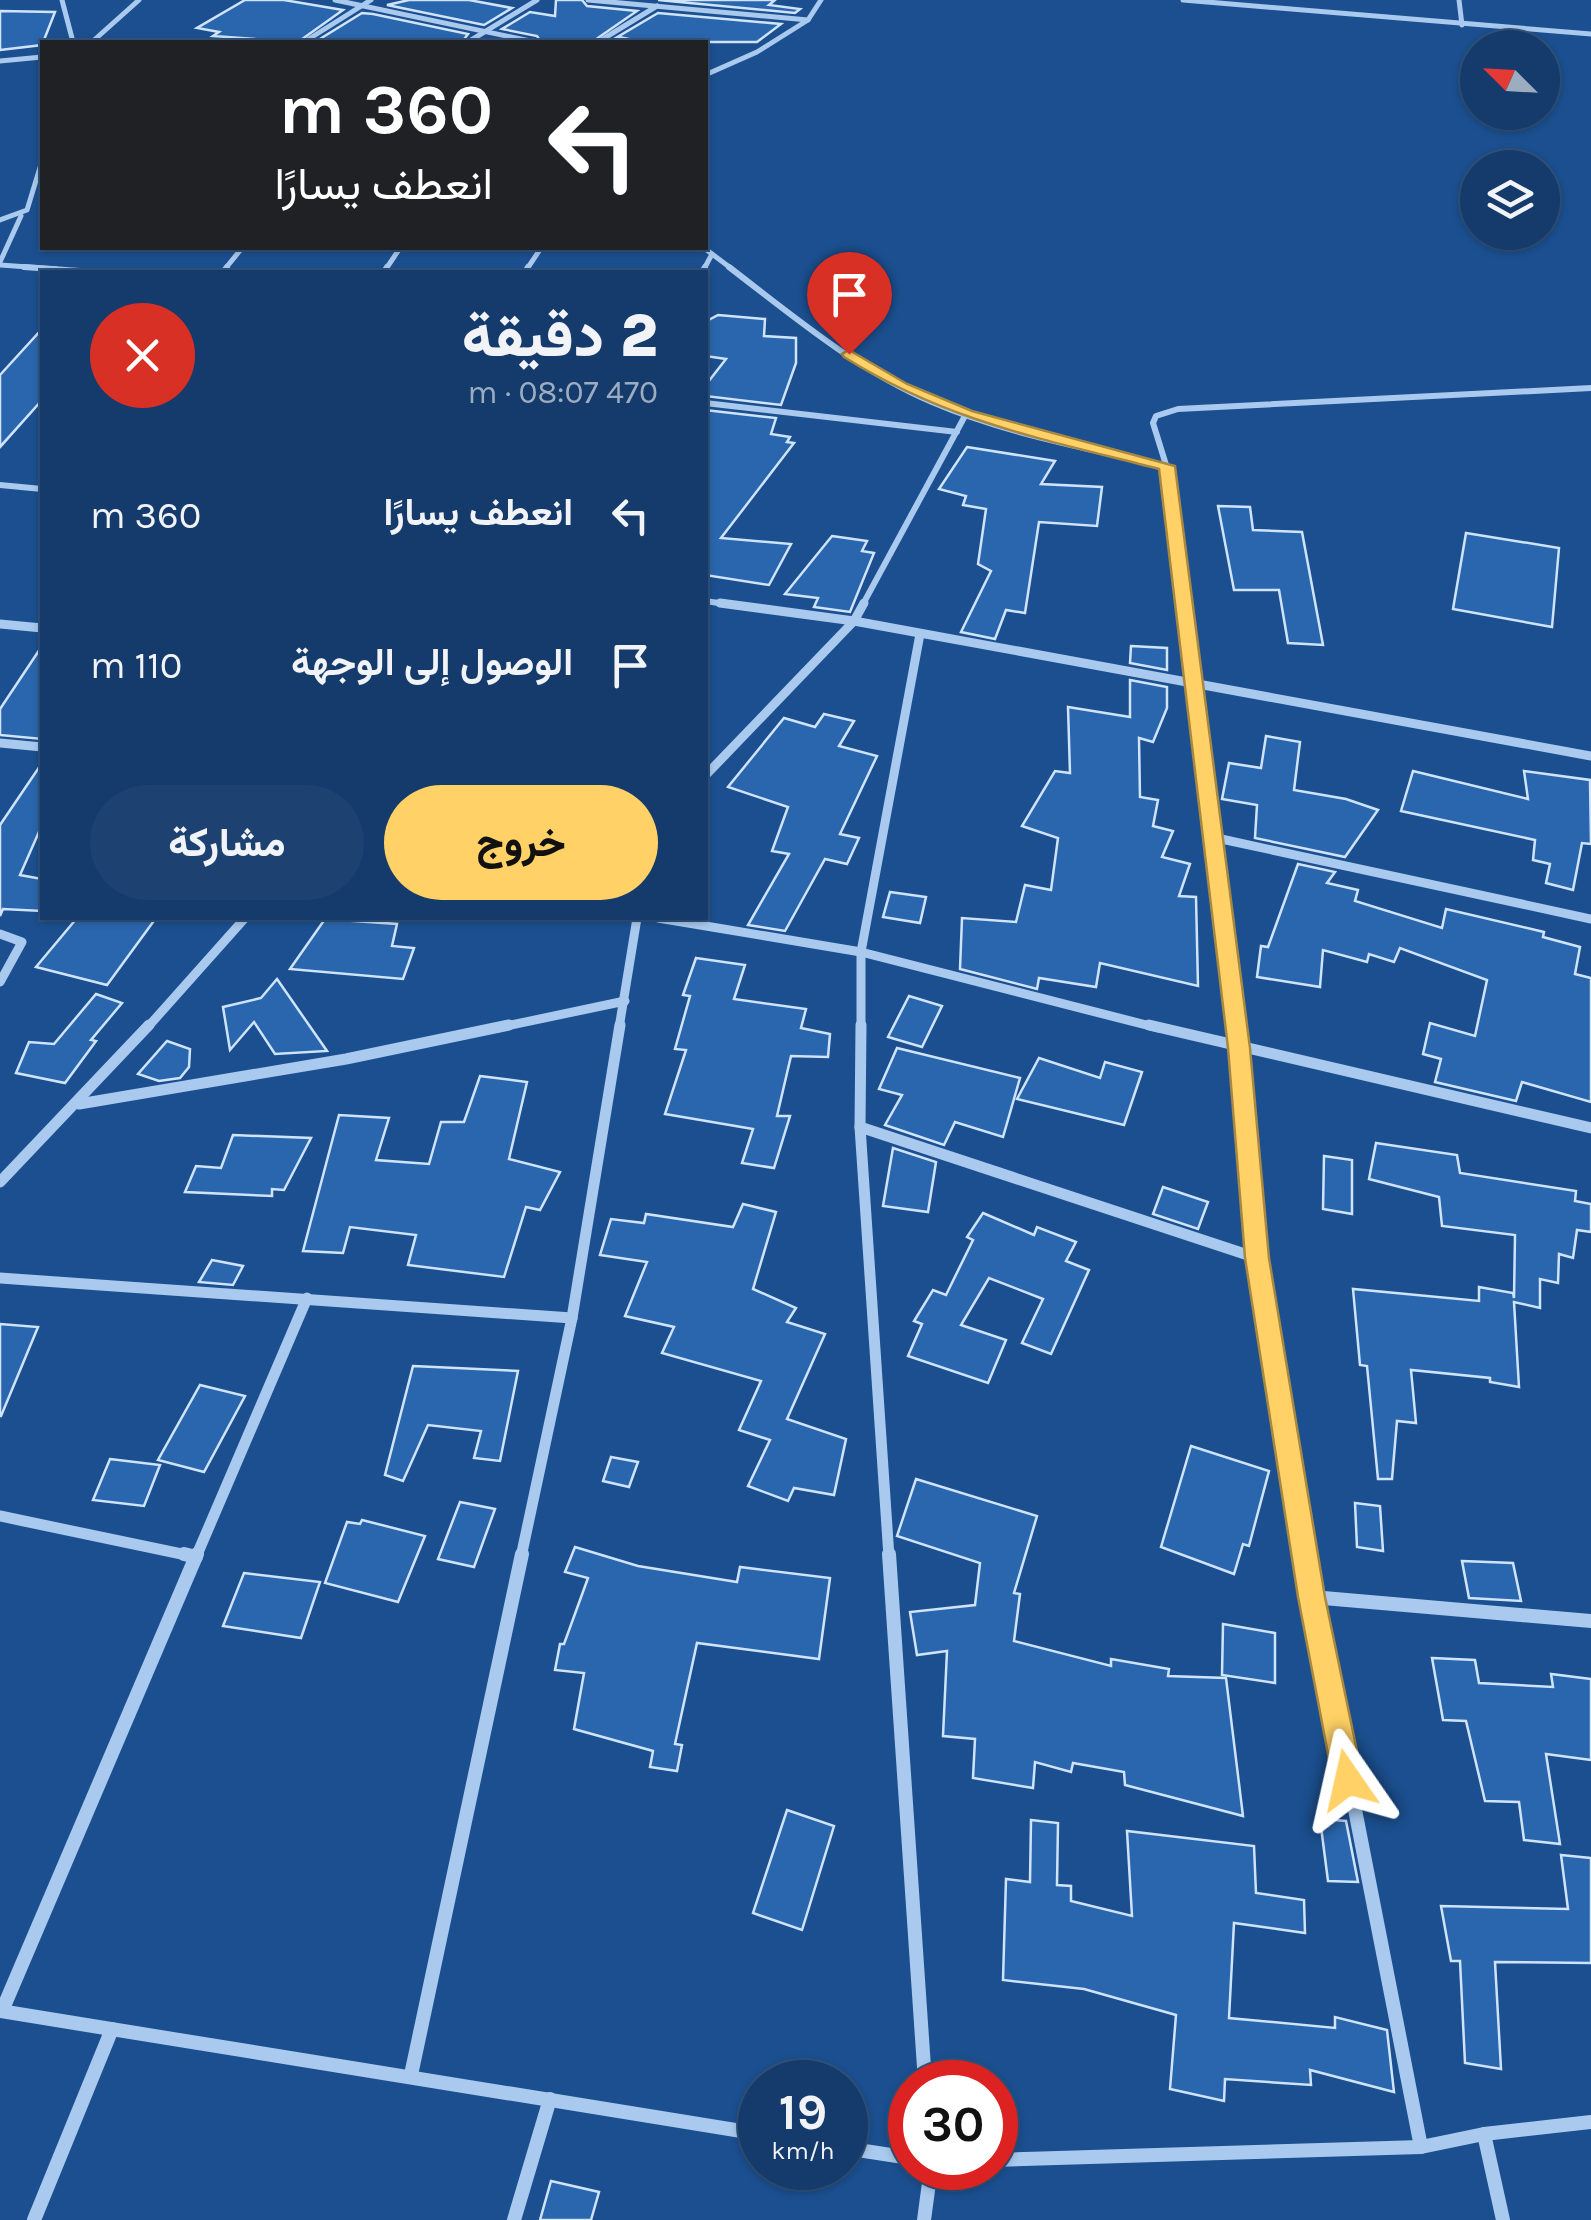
<!DOCTYPE html>
<html lang="ar">
<meta charset="utf-8">
<style>
:root{--surface:#143b6b;--page:#1d4271;--text:#f1f3f6;--muted:#9dadc1;--line:#33557e;--accent:#ffd166}
body{margin:0;font-family:Karla,Vazirmatn,sans-serif;background:var(--page);color:var(--text);direction:rtl;height:100vh;display:flex;flex-direction:column;font-size:38px;white-space:nowrap}
*{box-sizing:border-box;margin:0}
p{font-size:32px;color:var(--muted)}
.icon{flex:none;width:55px;height:55px;fill:none;stroke:currentColor;stroke-width:2;stroke-linecap:round;stroke-linejoin:round}
.map{position:relative;flex:1;overflow:hidden;direction:ltr}
.sheet{position:absolute;left:40px;top:270px;width:668px;height:650px;display:flex;flex-direction:column;background:var(--surface);border-radius:0px;box-shadow:0 2px 8px #0004,0 0 0 2px var(--line);direction:rtl}
.sheet>*{flex:none}
.banner{position:absolute;left:40px;top:40px;width:668px;height:210px;border-radius:0px;box-shadow:0 2px 8px #0004,0 0 0 2px var(--line);direction:rtl;background:#202124;color:#fff;overflow:hidden}
.needle{width:65px;rotate:294deg}
.controls{position:absolute;left:1460px;top:30px;display:grid;gap:20px}
.controls a{display:grid;place-items:center;width:100px;height:100px;border-radius:50%;background:var(--surface);box-shadow:0 2px 8px #0004,0 0 0 2px var(--line);font-size:50px}
.speed{position:absolute;left:738px;top:2060px;display:flex;gap:20px;font-size:50px;font-weight:700;text-align:center}
.speed>*{display:grid;place-content:center;width:130px;height:130px;border-radius:50%;background:var(--surface);box-shadow:0 2px 8px #0004,0 0 0 2px var(--line);line-height:1}
.speed small{font-size:25px;font-weight:400}
.speed .limit{border:15px solid #d22;background:#fff;color:#111}
.pin{position:absolute;display:grid;place-items:center;width:85px;height:85px;color:#fff;margin:-102px -42px;border-radius:50% 50% 50% 0;rotate:-45deg;box-shadow:0 0 10px #0007}
.pin .icon{rotate:45deg}
.me{position:absolute;width:110px;margin:-55px;rotate:349deg;stroke-linejoin:round;filter:drop-shadow(0 0 8px #0008)}
.turn{display:flex;align-items:center;gap:35px;height:210px;padding:0 50px;font-size:45px}
.turn .icon{width:130px;height:130px;stroke-width:2.5}
.turn b{display:block;font-size:70px;line-height:85px}
.round{display:grid;place-items:center;flex:none;width:105px;height:105px;border-radius:52px;background:var(--page)}
.head{display:flex;align-items:center;justify-content:space-between;height:170px;padding:0 50px}
h1{font-size:60px;font-weight:800;line-height:75px}
.primary-button{display:flex;gap:20px;margin-top:auto;padding:20px 50px}
.primary-button a{flex:1;height:115px;border-radius:60px;background:var(--accent);color:#111;font-size:40px;font-weight:800;line-height:115px;text-align:center}
.primary-button a+a{background:var(--page);color:var(--text)}
ul{padding:0;list-style:none}
li{display:flex;align-items:center;gap:30px;height:150px;padding:0 50px}
li div{flex:1}
li b{display:block;font-size:38px}
li em{font-style:normal}
.map>svg:first-child{display:block}
</style>
<div class="map">
<svg width="1591" height="2220" viewBox="0 0 1591 2220">
<rect width="100%" height="100%" fill="#1b4f8f"/>
<!-- building -->
<g fill="#2a66ad" stroke="#cfe3fa" stroke-width="2.5">
<path d="M245 0H284L343 10 298 42 213 36 219 32 197 28Z"/>
<path d="M409 0H469L512 8 484 25 387 5Z"/>
<path d="M556 0H582L587 6 637 11 592 42H541L537 36 502 29 530 12 555 16Z"/>
<path d="M658 0H775L769 5 800 9 795 13Z"/>
<path d="M0 11 55 12 42 45 0 50Z"/>
<path d="M362 13 373 14 468 34 462 42H315Z"/>
<path d="M658 13 781 24 757 42H643L619 37 618 42H609Z"/>
<path d="M718 315 765 319 764 336 796 338V363L781 405 705 396V386L726 359 705 356V322Z"/>
<path d="M42 329V400L0 447V375Z"/>
<path d="M705 410 776 418 771 434 790 437 787 442 794 443 721 538 791 544 769 585 705 575Z"/>
<path d="M967 447 1055 461 1041 484 1102 487 1097 526 1039 522 1025 613 1006 610 995 639 961 632 991 571 978 564 986 509 963 505 966 496 939 489Z"/>
<path d="M1218 506 1250 507 1253 530 1302 532 1323 645 1288 643 1279 590H1234Z"/>
<path d="M1466 533 1559 548 1552 627 1453 609Z"/>
<path d="M832 536 867 541 862 551 874 553 850 612 814 607 818 598 785 594Z"/>
<path d="M42 646V739L0 735V709Z"/>
<path d="M1131 646 1167 648V670L1130 663Z"/>
<path d="M1130 680 1167 687V708L1153 742 1139 738 1140 797 1158 800 1153 826 1173 831 1162 857 1190 864 1179 896 1196 897 1198 986 1100 963 1096 987 1039 978 1037 989 960 969 962 918 1016 922 1025 885 1051 890 1058 838 1022 826 1055 771 1070 773 1068 707 1130 717Z"/>
<path d="M824 714 854 721 839 746 877 756 840 834 859 838 847 864 825 859 785 931 748 925 789 854 772 851 788 807 728 787 784 718 815 727Z"/>
<path d="M1266 736 1300 742 1294 790 1346 799 1378 810 1345 857 1255 838 1257 805 1222 799 1229 763 1261 768Z"/>
<path d="M42 763V825L20 875 42 879V911L3 909 0 916V825Z"/>
<path d="M1413 771 1528 799 1524 771 1590 780 1591 844 1582 843 1573 890 1546 883 1550 864 1533 860 1535 840 1401 811Z"/>
<path d="M1298 864 1335 872 1327 883 1358 890 1355 901 1442 928 1446 909 1544 932 1543 937 1580 947 1575 974 1591 978V1102L1522 1082 1516 1101 1435 1082 1441 1059 1423 1054 1430 1023 1475 1036 1487 980 1400 948 1394 962 1369 954 1367 962 1323 950 1320 987 1257 977 1261 946 1268 947Z"/>
<path d="M890 892 926 897 920 923 883 917Z"/>
<path d="M77 918H156L107 985 36 967Z"/>
<path d="M325 919 397 924 392 946 414 948 403 979 290 969Z"/>
<path d="M696 958 745 965 734 999 806 1009 801 1028 830 1034 828 1057 791 1056 777 1116H790L774 1168 742 1163 753 1129 665 1114 686 1050 675 1049 690 996 683 995Z"/>
<path d="M277 979 327 1051 275 1054 254 1022 230 1050 223 1007 261 998Z"/>
<path d="M96 994 122 1003 91 1040 96 1041 65 1083 16 1073 29 1042 54 1044Z"/>
<path d="M909 996 942 1006 922 1047 888 1037Z"/>
<path d="M167 1041 190 1049 189 1067 180 1078 159 1081 138 1074Z"/>
<path d="M897 1048 1020 1078 1003 1137 955 1122 944 1145 885 1125 902 1095 879 1089Z"/>
<path d="M1039 1058 1100 1078 1105 1062 1142 1072 1124 1125 1017 1099Z"/>
<path d="M480 1076 527 1082 509 1159 560 1172 540 1210 526 1207 504 1277 408 1265 416 1235 350 1227 343 1253 303 1251 339 1115 389 1118 376 1160 429 1164 441 1122H464Z"/>
<path d="M233 1135 311 1138 284 1190 272 1189V1196L185 1192 196 1166 221 1168Z"/>
<path d="M1376 1143 1457 1155 1460 1173 1576 1191 1575 1201 1591 1204V1232L1577 1230 1573 1258 1559 1254 1558 1283 1540 1279V1308L1514 1302 1519 1387 1490 1382V1378L1411 1370 1416 1423 1397 1421 1392 1479H1378L1367 1366 1360 1365 1353 1289 1479 1301V1287L1513 1293 1514 1298 1515 1235 1442 1226 1439 1197 1369 1179Z"/>
<path d="M893 1148 936 1162 928 1212 883 1206Z"/>
<path d="M1324 1156 1352 1160V1214L1323 1209Z"/>
<path d="M1163 1187 1208 1202 1198 1229 1153 1214Z"/>
<path d="M743 1204 776 1212 753 1289 796 1308 787 1322 825 1334 787 1419 846 1439 834 1495 794 1488 788 1501 748 1486 770 1440 739 1430 761 1381 662 1353 674 1327 625 1316 647 1262 600 1255 611 1219 644 1223 646 1214 733 1227Z"/>
<path d="M983 1213 1034 1235 1037 1227 1076 1242 1066 1261 1089 1270 1051 1354 1022 1343 1043 1299 989 1278 961 1325 1006 1340 988 1383 908 1356 922 1324 914 1321 933 1290 946 1295 973 1240 967 1237Z"/>
<path d="M212 1260 243 1266 233 1285 199 1282Z"/>
<path d="M0 1324 38 1327 1 1416H0Z"/>
<path d="M413 1366 518 1371 500 1461 474 1458 481 1431 428 1425 403 1481 385 1475Z"/>
<path d="M200 1385 245 1396 204 1472 158 1460Z"/>
<path d="M1191 1446 1269 1471 1249 1546 1243 1544 1234 1574 1161 1547Z"/>
<path d="M611 1457 638 1462 629 1487 603 1481Z"/>
<path d="M110 1459 160 1465 144 1506 93 1500Z"/>
<path d="M916 1479 1037 1516 1014 1593 1020 1594 1014 1641 1111 1666V1659L1169 1669 1168 1676 1226 1678 1243 1816 1125 1785 1124 1772 1073 1763 1071 1772 1035 1762 1033 1788 973 1778 975 1739 943 1736 947 1651 917 1655 910 1612 975 1605 980 1563 897 1536Z"/>
<path d="M460 1502 495 1509 474 1567 438 1559Z"/>
<path d="M1355 1503 1380 1506 1383 1551 1357 1547Z"/>
<path d="M362 1520 425 1536 398 1602 325 1583 347 1522 360 1524Z"/>
<path d="M575 1547 638 1566 737 1582 740 1567 830 1578 819 1659 697 1643 675 1744 682 1745 677 1771 650 1767 653 1751 574 1729 584 1673 555 1670 560 1644H564L588 1578 565 1572Z"/>
<path d="M1462 1561 1513 1563 1521 1601 1469 1598Z"/>
<path d="M244 1573 320 1582 301 1638 223 1626Z"/>
<path d="M1223 1624 1275 1633V1683L1222 1675Z"/>
<path d="M1432 1658 1475 1660 1479 1683 1553 1687 1551 1674 1591 1679V1760L1546 1754 1560 1844 1524 1840 1519 1802 1485 1801 1466 1721 1443 1720Z"/>
<path d="M787 1810 834 1826 802 1930 753 1913Z"/>
<path d="M1320 1819 1346 1821 1358 1882 1328 1881Z"/>
<path d="M1031 1820 1058 1823 1057 1885 1071 1886V1901L1132 1916 1127 1831 1254 1846 1256 1893 1304 1900 1305 1933 1234 1923 1229 2018 1335 2028V2017L1387 2030 1394 2092 1310 2070 1311 2085 1225 2079 1224 2101 1170 2089 1176 2015 1084 1989 1003 1980 1006 1879 1030 1882Z"/>
<path d="M1561 1855 1591 1858V1963L1495 1962 1501 2069 1465 2063 1460 1961H1451L1441 1906 1568 1909Z"/>
<path d="M551 2181 599 2192 591 2220H540Z"/>
</g>
<g fill="none" stroke-linecap="round" stroke-linejoin="round">
<!-- street-far4 -->
<g stroke="#a9c9ee" stroke-width="5">
<path d="M62 0 73 42"/>
<path d="M335 0 535 42"/>
<path d="M588 0 808 20 821 0"/>
<path d="M1183 0 1591 34"/>
<path d="M1459 0 1462 25"/>
<path d="M92 42 139 0"/>
<path d="M304 42 371 0"/>
<path d="M468 42 537 0"/>
<path d="M598 42 657 6"/>
<path d="M0 61 42 57"/>
<path d="M705 75 757 52 808 20"/>
<path d="M0 220 27 210 42 161"/>
<path d="M704 248 732 269"/>
<path d="M0 262 21 216"/>
<path d="M0 265 57 269"/>
<path d="M225 269 242 248"/>
<path d="M386 269 400 248"/>
<path d="M527 269 541 248"/>
<path d="M704 269 712 254"/>
</g>
<!-- street-far3 -->
<g stroke="#a9c9ee" stroke-width="6">
<path d="M24 267 94 272"/>
<path d="M729 267C793 316 857 370 932 402 1006 434 1088 448 1167 467"/>
<path d="M223 272 227 267"/>
<path d="M384 272 387 267"/>
<path d="M525 272 528 267"/>
<path d="M702 272 705 267"/>
<path d="M705 403 957 432"/>
<path d="M0 485 42 489"/>
<path d="M705 601 739 606"/>
<path d="M862 606 966 414"/>
<path d="M1186 606 1171 481 1153 423 1156 416 1178 409 1591 388"/>
</g>
<!-- street-far2 -->
<g stroke="#a9c9ee" stroke-width="9">
<path d="M720 603 854 621 1591 756"/>
<path d="M1186 603 1237 1028"/>
<path d="M0 624 42 628"/>
<path d="M0 743 42 747"/>
<path d="M705 776 854 621 864 603"/>
<path d="M1212 837 1591 919"/>
<path d="M658 918 861 952 1158 1028"/>
<path d="M0 934 22 942 0 982"/>
<path d="M147 1028 245 918"/>
<path d="M497 1028 625 1001"/>
<path d="M619 1028 637 918"/>
<path d="M861 1028V952L920 634"/>
</g>
<!-- street-far1 -->
<g stroke="#a9c9ee" stroke-width="11">
<path d="M861 1025 860 1127 889 1557"/>
<path d="M1149 1025 1591 1128"/>
<path d="M1236 1025 1257 1258 1306 1557"/>
<path d="M79 1104 346 1059 509 1025"/>
<path d="M860 1127 1257 1258"/>
<path d="M0 1182 149 1025"/>
<path d="M0 1278 572 1318"/>
<path d="M0 1516 196 1557"/>
<path d="M196 1557 307 1298"/>
<path d="M521 1557 572 1318 620 1025"/>
</g>
<!-- street -->
<g stroke="#a9c9ee" stroke-width="14">
<path d="M184 1554 196 1557"/>
<path d="M889 1554 925 2082"/>
<path d="M1305 1554 1421 2147"/>
<path d="M1312 1597 1591 1621"/>
<path d="M0 2011 760 2134"/>
<path d="M2 2011 197 1554"/>
<path d="M411 2075 522 1554"/>
<path d="M1484 2134 1503 2220"/>
<path d="M845 2148 910 2158"/>
<path d="M995 2160 1421 2147 1484 2134 1591 2122"/>
<path d="M34 2220 112 2029"/>
<path d="M514 2220 550 2099"/>
<path d="M924 2220 931 2168"/>
</g>
</g>
<!-- route -->
<path fill="#ffd166" stroke="#a68842" stroke-width="2.5" d="M849 350 907 384 972 411 1175 466 1250 1048 1269 1258 1325 1597 1363 1780 1359 1791 1348 1795 1338 1791 1333 1780 1298 1597 1245 1258 1228 1048 1159 469C1043 439 948 422 844 357L842 354Z"/>
</svg>
<div class="controls">
<a><svg class="needle" viewBox="-14 -14 28 28"><path d="M0-13l5 13h-10z" fill="#e53935"/><path d="M0 13l5-13h-10z" fill="#9dadc1"/></svg></a>
<a><svg class="icon" aria-label="layers" viewBox="0 0 24 24"><path d="M12 4l9 5-9 5-9-5zM3 14l9 5 9-5"/></svg></a>
</div>
<div class="speed"><div>19<small>km/h</small></div><div class="limit">30</div></div>
<div class="pin" style="left:849px;top:354px;background:#d93025"><svg class="icon" aria-label="arrive" viewBox="0 0 24 24"><path d="M6 21V4h12l-3 4 3 4H6"/></svg></div>
<svg class="me" style="left:1348px;top:1780px" viewBox="-20 -20 40 40"><path d="M0-17L14 15 0 8-14 15z" fill="#ffd166" stroke="#fff" stroke-width="4"/></svg>
<div class="banner">
<div class="turn"><svg class="icon" aria-label="left" viewBox="0 0 24 24"><path d="M17 20v-9H6M10 6l-5 5 5 5"/></svg><div><b>360 m</b>انعطف يسارًا</div></div>
</div>
<section class="sheet">
<div class="head"><div><h1>2 دقيقة</h1><p>470 m · 08:07</p></div><a class="round" style="background:#d93025;color:#fff"><svg class="icon" aria-label="close" viewBox="0 0 24 24"><path d="M6 6l12 12M18 6L6 18"/></svg></a></div>
<ul>
<li><svg class="icon" aria-label="left" viewBox="0 0 24 24"><path d="M17 20v-9H6M10 6l-5 5 5 5"/></svg><div><b>انعطف يسارًا</b></div><em>360 m</em></li>
<li><svg class="icon" aria-label="arrive" viewBox="0 0 24 24"><path d="M6 21V4h12l-3 4 3 4H6"/></svg><div><b>الوصول إلى الوجهة</b></div><em>110 m</em></li>
</ul>
<div class="primary-button"><a>خروج</a><a>مشاركة</a></div>
</section>
</div>
